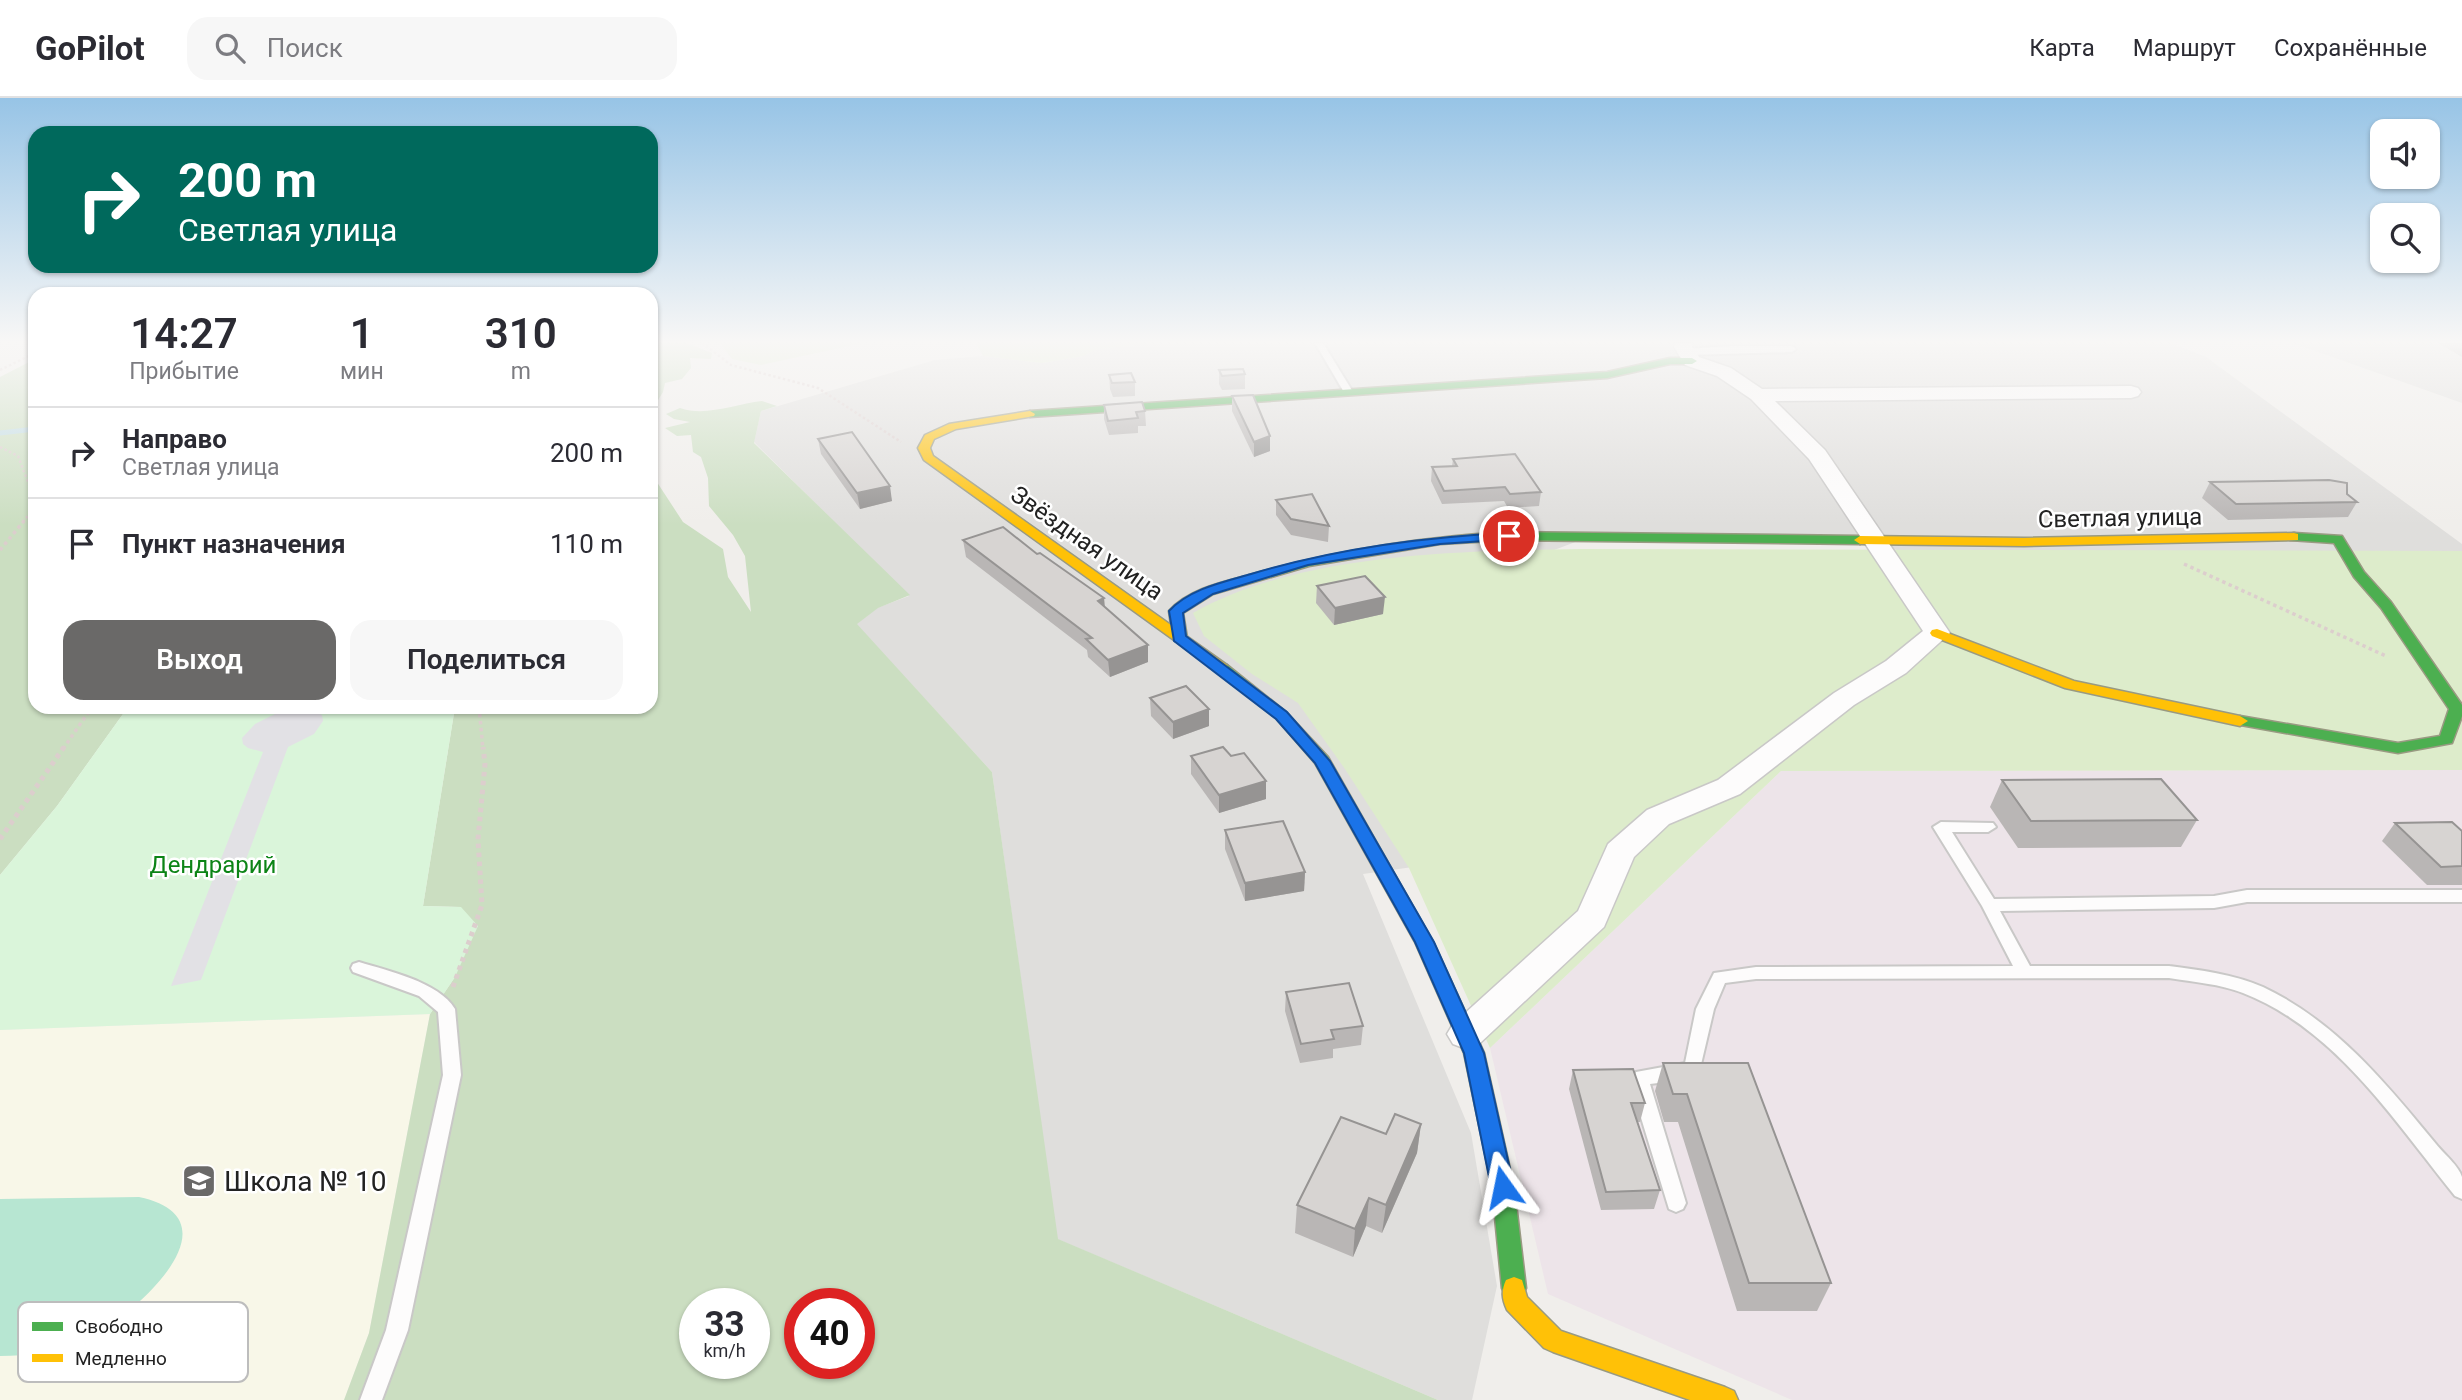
<!DOCTYPE html>
<html lang="ru">
<meta charset="utf-8">
<style>
:root{--surface:#fff;--page:#f7f7f7;--text:#2b2b33;--muted:#7c7c81;--line:#e1e1e2;--accent:#6a6968}
body{margin:0;font-family:Roboto,sans-serif;background:var(--page);color:var(--text);height:100vh;display:flex;flex-direction:column;font-size:26px;white-space:nowrap}
*{box-sizing:border-box;margin:0}
p{font-size:23px;color:var(--muted)}
.icon{flex:none;width:38px;height:38px;fill:none;stroke:currentColor;stroke-width:2;stroke-linecap:round;stroke-linejoin:round}
.map{position:relative;flex:1;overflow:hidden}
.details{position:absolute;left:28px;top:189px;width:630px;height:427px;display:flex;flex-direction:column;background:var(--surface);border-radius:21px;box-shadow:0 2px 5px #0004}
.details>*{flex:none}
.hud{position:absolute;left:28px;top:28px;width:630px;height:147px;border-radius:21px;box-shadow:0 2px 5px #0004;background:#00695c;color:#fff;overflow:hidden}
.fabs{position:absolute;left:2370px;top:21px;display:grid;gap:14px}
.fabs a{display:grid;place-items:center;width:70px;height:70px;border-radius:14px;background:var(--surface);box-shadow:0 2px 5px #0004;font-size:35px}
.speed{position:absolute;left:679px;top:1190px;display:flex;gap:14px;font-size:35px;font-weight:700;text-align:center}
.speed>*{display:grid;place-content:center;width:91px;height:91px;border-radius:50%;background:var(--surface);box-shadow:0 2px 5px #0004;line-height:1}
.speed small{font-size:18px;font-weight:400}
.speed .limit{border:10px solid #d22;background:#fff;color:#111}
.pin{position:absolute;display:grid;place-items:center;width:60px;height:60px;color:#fff;margin:-30px;border:4px solid #fff;border-radius:50%;box-shadow:0 2px 7px #0007}
.me{position:absolute;width:77px;margin:-38px;rotate:348deg;stroke-linejoin:round;filter:drop-shadow(0 0 5px #0008)}
.turn{display:flex;align-items:center;gap:24px;height:147px;padding:0 35px;font-size:32px}
.turn .icon{width:91px;height:91px;stroke-width:2.5}
.turn b{display:block;font-size:49px;line-height:60px}
.eta{display:flex;justify-content:space-evenly;align-items:center;height:119px;text-align:center}
.eta b{font-size:42px;font-weight:600;line-height:49px}
.primary-button{display:flex;gap:14px;margin-top:auto;padding:14px 35px}
.primary-button a{flex:1;height:80px;border-radius:21px;background:var(--accent);color:#fff;font-size:28px;font-weight:600;line-height:80px;text-align:center}
.primary-button a+a{background:var(--page);color:var(--text)}
ul{padding:0;list-style:none}
li{display:flex;align-items:center;gap:21px;height:91px;padding:0 35px;border-top:2px solid var(--line)}
li div{flex:1}
li b{display:block;font-size:26px}
li em{font-style:normal}
header{display:flex;align-items:center;gap:42px;box-sizing:border-box;height:98px;padding:0 35px;background:var(--surface);border-bottom:2px solid var(--line)}
header strong{font-size:33px}
nav{display:flex;gap:38px;margin-inline-start:auto;font-size:24px}
.search{width:490px;height:63px;background:var(--page);display:flex;align-items:center;gap:18px;box-sizing:border-box;padding:0 24px;border-radius:21px;color:var(--muted);font-size:26px}
.map>svg:first-child{display:block}
</style>
<header>
<strong>GoPilot</strong>
<div class="search"><svg class="icon" aria-label="search" viewBox="0 0 24 24"><circle cx="10" cy="10" r="6"/><path d="M15 15l6 6"/></svg>Поиск</div>
<nav><a>Карта</a><a>Маршрут</a><a>Сохранённые</a></nav>
</header>
<div class="map">
<svg width="2462" height="1302" viewBox="0 0 2462 1302">
<rect width="100%" height="100%" fill="#f0eeeb"/>
<!-- residential -->
<g fill="#dfdedc">
<path d="M1153 245H2171L2206 259 2462 446V573L1869 446 1578 443 1533 460 1277 482 1491 758 1363 776 1471 1035 1497 1188 1472 1302H1438L1057 1141 992 674 856 526 877 510 909 498 754 344 761 313 935 262 983 258 1042 265 1084 258 1094 252Z"/>
<path d="M2293 245H2462V305Z"/>
</g>
<!-- industrial -->
<path fill="#ede4e9" d="M2462 672V1302H1792L1548 1196 1490 950 1781 673Z"/>
<!-- education -->
<path fill="#f8f7e8" d="M430 916 369 1235 344 1302H0V932Z"/>
<!-- grass -->
<g fill="#ddeccb">
<path d="M720 245H863L761 267 732 261Z"/>
<path d="M943 245H1153L1094 252 1084 258 1042 265 983 258 976 245Z"/>
<path d="M1580 451 2462 453V672L1781 673 1490 950 1409 770 1345 671 1298 605 1252 576 1204 538 1193 515C1299 455 1460 453 1580 451Z"/>
</g>
<!-- forest -->
<g fill="#cbdec1" fill-rule="evenodd">
<path d="M651 245H687L712 255 711 261 690 260 691 270 682 281 665 285 663 294 655 307 651 309Z"/>
<path d="M35 261V609H128L57 708 0 777V279Z"/>
<path d="M762 303 777 308 761 313 754 345 910 497 878 510 857 526 992 674 1058 1141 1438 1302H344L369 1235 430 916 455 879 461 809 423 808 455 609H651V375L683 424 723 451 728 479 751 514 745 458 733 437 709 408 708 380 701 359 693 354 691 337 677 338 665 330 690 324 674 321 666 316 680 310C706 319 735 306 762 303ZM695 1206H754V1265H695ZM800 1206H859V1265H800Z"/>
</g>
<!-- park -->
<path fill="#daf5da" d="M128 609H455L423 808 461 809 478 828 455 879 430 916 0 932V777L57 708Z"/>
<!-- pitch -->
<path fill="#b7e6d2" d="M139 1099C246 1122 128 1224 80 1244 54 1255 28 1258 0 1258V1101Z"/>
<!-- plaza -->
<path fill="#e2e1e5" d="M281 609H303L315 613 322 617 323 623 314 636 288 649 201 882 171 888 263 654 248 650 243 646 242 640 255 626 279 614Z"/>
<g fill="none" stroke-linecap="round" stroke-linejoin="round">
<!-- stream -->
<path stroke="#bfdbe3" stroke-width="5" d="M0 335 35 331"/>
<!-- lane casing -->
<g stroke="#c9c8c7" stroke-width="4">
<g id="lane">
<path d="M1315 245H1323L1353 294 1351 296H1345Z"/>
<path d="M1732 248H1792L1796 251 1792 254 1687 257 1683 254 1687 251Z"/>
<path d="M1941 724 1993 725 1996 729 1988 734H1952L1994 801 2214 798 2247 792H2462V804H2247L2214 810 2000 813 2030 868H2169C2200 872 2233 876 2263 889 2335 923 2386 985 2436 1046 2443 1055 2459 1068 2462 1079 2462 1085 2462 1094 2462 1101L2455 1098C2395 1024 2336 931 2243 895 2220 886 2194 884 2169 880L1756 881 1725 885 1714 911 1699 975 1674 983 1650 986 1686 1105 1683 1111 1676 1114 1669 1111 1631 987 1636 974 1685 965 1696 911 1714 875 1756 869 2013 868 1982 808 1933 729Z"/>
<path d="M359 864C388 873 439 884 455 911L461 977 408 1232 382 1302H360L386 1232 443 977 438 914 419 898 353 874 351 870 353 866Z"/>
</g>
</g>
<!-- street casing -->
<g stroke="#c9c8c7" stroke-width="3">
<path id="street" d="M1675 245H1693L1692 249 1699 259 1731 270 1762 291 2131 288 2138 290 2141 294 2138 298 2131 300 1775 303 1825 352 1950 535 1906 575 1854 607 1740 696 1669 726 1634 759 1604 829 1479 946 1466 951 1453 946 1447 936 1453 926 1578 813 1608 746 1647 712 1718 682 1834 595 1886 563 1923 533 1809 361 1751 301 1717 278 1685 267 1674 249Z"/>
</g>
<!-- fast casing -->
<g stroke="#999a82" stroke-width="3">
<g id="fast">
<path d="M1670 260H1692L1697 263 1692 266H1670L1607 280 1030 319 1025 316 1030 313 1607 274Z"/>
<path d="M1509 434 1860 438 1866 442 1860 446 1509 442 1440 446 1309 468 1213 496 1183 515 1187 540 1185 543H1175L1173 540 1169 513C1188 492 1219 485 1246 478 1332 453 1420 439 1509 434Z"/>
<path d="M2294 435 2342 438 2364 474 2391 504 2462 607V618L2452 645 2398 655 2235 626 2232 623 2240 618 2398 645 2440 638 2449 611 2381 510 2354 479 2334 445 2290 442V436Z"/>
<path d="M1222 566 1227 567 1286 614 1328 659 1433 844 1484 955 1514 1089 1526 1190 1522 1198 1514 1201 1506 1198 1502 1190 1492 1089 1464 955 1415 844 1315 665 1276 620 1217 573 1215 570Z"/>
</g>
</g>
<!-- slow casing -->
<g stroke="#999a82" stroke-width="3">
<g id="slow">
<path d="M1030 313 1035 316 1034 318 956 331 934 341 930 350 933 358 1227 567 1229 570 1227 573H1217L924 362 918 350 925 337 949 326Z"/>
<path d="M2294 435 2298 436V442L2024 448 1860 446 1854 442 1860 438 2024 440Z"/>
<path d="M1937 531 2074 583 2240 618 2248 623 2240 628 2065 590 1932 538 1930 535 1932 532Z"/>
<path d="M1514 1179 1522 1182 1527 1199 1561 1233 1725 1289 1734 1293 1738 1302H1690L1553 1254 1544 1250 1507 1212C1502 1201 1501 1193 1506 1182Z"/>
</g>
</g>
<!-- path-far2 -->
<g stroke="#dccecd" stroke-width="2.5" stroke-dasharray="2.5 2.5" stroke-linecap="butt">
<path d="M702 245 731 267 818 290 901 344"/>
<path d="M0 272 35 255"/>
<path d="M0 349 18 358 35 402"/>
<path d="M23 424 35 409"/>
</g>
<!-- path-far1 -->
<g stroke="#dccecd" stroke-width="3.5" stroke-dasharray="3.5 3.5" stroke-linecap="butt">
<path d="M0 452 24 423"/>
<path d="M2184 466 2386 558"/>
<path d="M479 609 483 651"/>
<path d="M63 651 92 609"/>
</g>
<!-- path -->
<g stroke="#dccecd" stroke-width="5" stroke-dasharray="4.5 4.5" stroke-linecap="butt">
<path d="M0 741 64 649"/>
<path d="M453 889 482 807 478 741 485 666 483 649"/>
</g>
<!-- lane -->
<use href="#lane" fill="#fdfcfc" fill-rule="evenodd"/>
<!-- street -->
<use href="#street" fill="#fdfcfc" fill-rule="evenodd"/>
<!-- fast -->
<use href="#fast" fill="#4caf50" fill-rule="evenodd"/>
<!-- slow -->
<use href="#slow" fill="#ffc107" fill-rule="evenodd"/>
</g>
<!-- wall -->
<g fill="#b9b6b5">
<path d="M2438 245H2462V259Z"/>
<path d="M1219 272 1245 276V291L1222 292 1219 286Z"/>
<path d="M1109 277 1135 284V298L1113 299 1110 291Z"/>
<path d="M1232 298 1270 338V353L1254 359 1232 313Z"/>
<path d="M1104 307 1145 313 1146 328H1138V335L1109 337 1104 321Z"/>
<path d="M818 341 892 403 860 411 821 356Z"/>
<path d="M1453 361 1541 394 1539 408 1508 410 1504 403 1442 406 1431 383 1432 369 1452 368Z"/>
<path d="M2210 384 2347 396 2357 404 2348 419 2228 422 2202 400Z"/>
<path d="M1276 402 1329 428 1328 444 1291 437 1276 417Z"/>
<path d="M963 442 1037 456 1104 500 1105 509 1148 564 1110 579 1088 559 1087 552 966 459Z"/>
<path d="M1317 488 1383 516 1334 527 1316 505Z"/>
<path d="M1150 600 1209 611V628L1173 641 1151 618Z"/>
<path d="M1191 658H1231L1266 683V701L1219 715 1191 676Z"/>
<path d="M2002 682 2197 722 2181 749 2018 750 1990 709Z"/>
<path d="M2395 725 2462 733V787H2427L2382 743Z"/>
<path d="M1225 732 1305 774 1304 793 1245 803 1225 751Z"/>
<path d="M1286 894 1363 928 1361 947 1333 951V960L1300 965 1285 913Z"/>
<path d="M1663 965 1831 1185 1817 1213H1737L1678 1024H1664L1655 993Z"/>
<path d="M1573 972 1645 1005 1640 1024H1637L1660 1092 1654 1111 1601 1112 1569 991Z"/>
<path d="M1421 1026 1417 1055 1382 1135 1366 1128 1353 1159 1295 1135 1297 1107 1386 1036Z"/>
</g>
<!-- shaded-wall -->
<g fill="#969493">
<path d="M1270 338V353L1254 359V344Z"/>
<path d="M890 388 892 403 860 411 857 395Z"/>
<path d="M1385 499 1383 516 1334 527 1335 510Z"/>
<path d="M1104 500 1105 517 1098 503Z"/>
<path d="M1148 547V564L1110 579 1108 562Z"/>
<path d="M1209 611V628L1173 641V624Z"/>
<path d="M1266 683V701L1219 715V697Z"/>
<path d="M1305 774 1304 793 1245 803V785Z"/>
<path d="M1421 1026 1417 1055 1382 1135 1386 1107Z"/>
<path d="M1369 1100 1366 1128 1353 1159 1355 1131Z"/>
</g>
<!-- building -->
<g fill="#d7d4d2" stroke="#969493" stroke-width="2">
<path d="M1243 271 1245 276 1222 278 1219 272Z"/>
<path d="M1131 275 1135 284 1112 285 1109 277Z"/>
<path d="M1253 297 1270 338 1254 344 1232 298Z"/>
<path d="M1142 304 1145 313 1136 314 1138 320 1108 323 1104 307Z"/>
<path d="M852 334 890 388 857 395 818 341Z"/>
<path d="M1515 356 1541 394 1510 396 1505 389 1444 393 1432 369 1457 368 1453 361Z"/>
<path d="M2329 382 2347 385V396L2357 404 2236 406 2210 384Z"/>
<path d="M1312 396 1329 428 1291 421 1276 402Z"/>
<path d="M1003 429 1037 456 1040 455 1104 500 1098 503 1148 547 1108 562 1086 541 1092 540 963 442Z"/>
<path d="M1365 478 1385 499 1335 510 1317 488Z"/>
<path d="M1186 588 1209 611 1173 624 1150 600Z"/>
<path d="M1223 649 1231 658 1244 655 1266 683 1219 697 1191 658Z"/>
<path d="M2161 681 2197 722 2031 723 2002 682Z"/>
<path d="M1283 723 1305 774 1245 785 1225 732Z"/>
<path d="M2452 724 2462 733V768L2441 769 2395 725Z"/>
<path d="M1349 885 1363 928 1331 932 1334 941 1301 946 1286 894Z"/>
<path d="M1663 965H1748L1831 1185H1749L1687 996H1673Z"/>
<path d="M1633 971 1645 1005H1631L1660 1092 1606 1094 1573 972Z"/>
<path d="M1395 1016 1421 1026 1386 1107 1369 1100 1355 1131 1297 1107 1341 1019 1386 1036Z"/>
</g>
<!-- sky -->
<linearGradient id="sky" x2="0" y2="1"><stop stop-color="#97c4e6"/><stop offset="0.57" stop-color="#f8f7f6"/><stop offset="1" stop-color="#f8f7f6" stop-opacity="0"/></linearGradient>
<rect width="2462" height="427" fill="url(#sky)"/>
<!-- route -->
<path fill="#1a73e8" stroke="#114b97" stroke-width="2" d="M1509 435 1515 438 1514 441 1440 446 1308 467 1213 496 1183 515 1186 538 1287 614 1330 663 1434 844 1484 955 1514 1089 1510 1096 1503 1098 1495 1096 1491 1089 1464 955 1415 844 1315 665 1276 621 1174 543 1169 513C1189 491 1223 484 1251 476 1335 451 1421 439 1509 435Z"/>
<!-- icons -->
<defs>
<g id="school-square" transform="scale(1.75)"><rect x="-9" y="-9" width="18" height="18" rx="4" fill="#6a6968" stroke="#fff"/><path d="M0-5L7-2L0 1L-7-2ZM-4 1L0 2.5L4 1V4Q0 6-4 4Z" fill="#fff"/></g>
</defs>
<g fill-rule="evenodd">
<use href="#school-square" x="199" y="1083"/>
</g>
<g text-anchor="middle" dominant-baseline="central" stroke-width="5" stroke-linejoin="round" paint-order="stroke">
<!-- street labels -->
<g font-size="24" fill="#222" stroke="#fff">
<text transform="translate(2120 420) rotate(-1)">Светлая улица</text>
<text transform="translate(1087 445) rotate(35)">Звёздная улица</text>
</g>
<!-- park labels -->
<g font-size="24" fill="#0c8416" stroke="#fff">
<text x="213" y="767">Дендрарий</text>
</g>
<!-- near-poi labels -->
<g font-size="28" fill="#222" stroke="#fff" text-anchor="start">
<text x="224" y="1083">Школа № 10</text>
</g>
</g>
<!-- legend -->
<rect x="18" y="1204" width="230" height="80" rx="10" fill="#fff" stroke="#bdbdbd" stroke-width="2"/>
<rect x="32" y="1224" width="31" height="9" fill="#4caf50"/>
<rect x="32" y="1256" width="31" height="8" fill="#ffc107"/>
<g font-size="19" fill="#222">
<text x="75" y="1235">Свободно</text>
<text x="75" y="1267">Медленно</text>
</g>
</svg>
<div class="fabs">
<a><svg class="icon" aria-label="sound" viewBox="0 0 24 24"><path d="M4 9h4l5-4v14l-5-4H4zM17 9q2 3 0 6"/></svg></a>
<a><svg class="icon" aria-label="search" viewBox="0 0 24 24"><circle cx="10" cy="10" r="6"/><path d="M15 15l6 6"/></svg></a>
</div>
<div class="speed"><div>33<small>km/h</small></div><div class="limit">40</div></div>
<div class="pin" style="left:1509px;top:438px;background:#d93025"><svg class="icon" aria-label="arrive" viewBox="0 0 24 24"><path d="M6 21V4h12l-3 4 3 4H6"/></svg></div>
<svg class="me" style="left:1503px;top:1089px" viewBox="-20 -20 40 40"><path d="M0-17L14 15 0 8-14 15z" fill="#1a73e8" stroke="#fff" stroke-width="4"/></svg>
<div class="hud">
<div class="turn"><svg class="icon" aria-label="right" viewBox="0 0 24 24"><path d="M7 20v-9h11M14 6l5 5-5 5"/></svg><div><b>200 m</b>Светлая улица</div></div>
</div>
<section class="details">
<div class="eta">
<div><b>14:27</b><p>Прибытие</p></div>
<div><b>1</b><p>мин</p></div>
<div><b>310</b><p>m</p></div>
</div>
<ul>
<li><svg class="icon" aria-label="right" viewBox="0 0 24 24"><path d="M7 20v-9h11M14 6l5 5-5 5"/></svg><div><b>Направо</b><p>Светлая улица</p></div><em>200 m</em></li>
<li><svg class="icon" aria-label="arrive" viewBox="0 0 24 24"><path d="M6 21V4h12l-3 4 3 4H6"/></svg><div><b>Пункт назначения</b></div><em>110 m</em></li>
</ul>
<div class="primary-button"><a>Выход</a><a>Поделиться</a></div>
</section>
</div>
